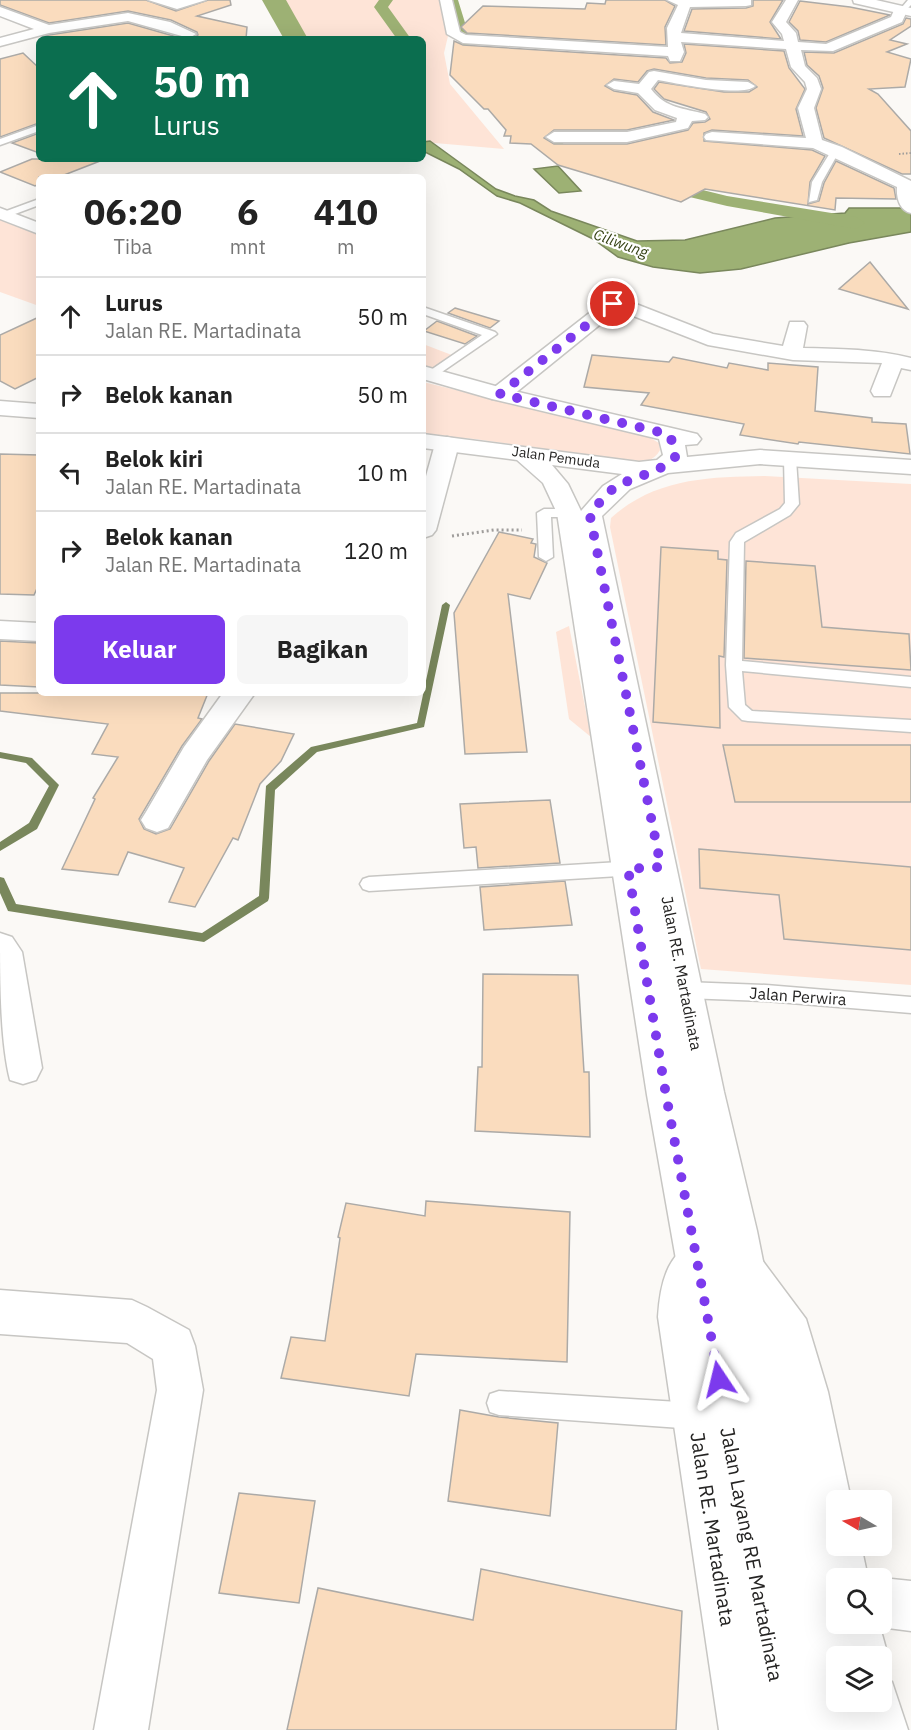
<!DOCTYPE html>
<html lang="id">
<style>
:root{--surface:#fff;--page:#f6f6f6;--text:#222;--muted:#767676;--line:#e0e0e0;--accent:#7c3aed}
body{margin:0;font-family:"IBM Plex Sans",sans-serif;background:var(--page);color:var(--text);height:100vh;display:flex;flex-direction:column;font-size:22px;white-space:nowrap}
*{box-sizing:border-box;margin:0}
p{font-size:20px;color:var(--muted)}
.icon{flex:none;width:33px;height:33px;fill:none;stroke:currentColor;stroke-width:2;stroke-linecap:round;stroke-linejoin:round}
.map{position:relative;flex:1;overflow:hidden}
.details{position:absolute;left:36px;top:174px;width:390px;height:522px;display:flex;flex-direction:column;background:var(--surface);border-radius:9px;box-shadow:0 6px 24px #0002}
.details>*{flex:none}
.hud{position:absolute;left:36px;top:36px;width:390px;height:126px;border-radius:9px;box-shadow:0 6px 24px #0002;background:#0b6e4f;color:#fff;overflow:hidden}
.needle{width:39px;rotate:279deg}
.controls{position:absolute;left:826px;top:1490px;display:grid;gap:12px}
.controls a{display:grid;place-items:center;width:66px;height:66px;border-radius:9px;background:var(--surface);box-shadow:0 6px 24px #0002;font-size:30px}
.pin{position:absolute;display:grid;place-items:center;width:51px;height:51px;color:#fff;margin:-26px;border:3px solid #fff;border-radius:50%;box-shadow:0 2px 6px #0007}
.me{position:absolute;width:66px;margin:-33px;rotate:350deg;stroke-linejoin:round;filter:drop-shadow(0 0 4px #0008)}
.turn{display:flex;align-items:center;gap:21px;height:126px;padding:0 18px;font-size:27px}
.turn .icon{width:78px;height:78px;stroke-width:2.5}
.turn b{display:block;font-size:42px;line-height:51px}
.eta{display:flex;justify-content:space-evenly;align-items:center;height:102px;text-align:center}
.eta b{font-size:36px;font-weight:700;line-height:42px}
.action{display:flex;gap:12px;margin-top:auto;padding:12px 18px}
.action a{flex:1;height:69px;border-radius:9px;background:var(--accent);color:#fff;font-size:24px;font-weight:700;line-height:69px;text-align:center}
.action a+a{background:var(--page);color:var(--text)}
ul{padding:0;list-style:none}
li{display:flex;align-items:center;gap:18px;height:78px;padding:0 18px;border-top:2px solid var(--line)}
li div{flex:1}
li b{display:block;font-size:22px}
li em{font-style:normal}
.map>svg:first-child{display:block}
</style>
<div class="map">
<svg width="911" height="1730" viewBox="0 0 911 1730">
<rect width="100%" height="100%" fill="#fbf9f6"/>
<!-- green -->
<g fill="#fee4d7">
<path d="M272 0H443L448 36 444 53 450 84 504 149 423 142V39H296Z"/>
<path d="M0 219 39 234V306L0 292Z"/>
<path d="M423 344 457 357 432 374 423 372Z"/>
<path d="M423 382 647 436 659 443 660 450C654 461 645 462 634 462L475 439 423 435Z"/>
<path d="M765 476 911 484V985L701 969 610 527 611 518C655 478 709 477 765 476Z"/>
<path d="M569 626 591 737 569 719 556 632Z"/>
</g>
<!-- water -->
<g fill="#9db174" stroke="#79875c" stroke-width="1.5">
<path d="M430 141 496 189 515 196 534 200 551 211 637 241 685 240 775 218 845 213 849 208H911V232L849 243 741 269 700 273 653 267 618 257 593 239 520 203 497 196 459 169 423 151V142Z"/>
<path d="M558 166 581 191 559 193 534 169Z"/>
</g>
<g fill="none" stroke-linecap="round" stroke-linejoin="round">
<!-- stream -->
<g fill="#79875c" fill-rule="evenodd">
<path d="M446 602 450 605 424 727 317 752 275 790 269 898 268 901 204 942 8 911 0 893V877L4 878 16 904 202 933 259 896 266 786 311 747 417 723 442 605Z"/>
<path d="M0 752 32 758 59 785 37 829 0 851V842L29 823 49 786 26 763 0 758Z"/>
</g>
<!-- canal -->
<g fill="#9db174" fill-rule="evenodd">
<path d="M379 0H393L388 7 411 39H397L374 7Z"/>
<path d="M444 0H458L466 26 473 36 474 57 487 80 578 156 596 161 599 165 596 169 590 170 566 164 476 86 460 57 459 36 452 27Z"/>
<path d="M650 177 727 196 856 217 865 223 856 229 727 206 644 186 641 182Z"/>
</g>
<!-- river -->
<path fill="#9db174" fill-rule="evenodd" d="M262 0H286L308 39H284Z"/>
</g>
<!-- building -->
<g fill="#fadcbe" stroke="#acaaa7" stroke-width="1.5" fill-rule="evenodd">
<path d="M0 0H146L176 11 208 0H230L231 5 197 16 247 27 246 39H192L198 35 197 32 171 20 128 11 49 23 0 5Z"/>
<path d="M606 0H665L675 6 665 27 666 45 467 33 461 27 483 6 585 9 587 3 605 4Z"/>
<path d="M753 0H783L770 22 781 39 684 31 692 9 746 8 753 6Z"/>
<path d="M800 1 850 7 890 15 826 42 800 40 798 31 789 22Z"/>
<path d="M906 18 911 19V26L890 40 907 44 887 52 911 59 905 87 869 89 878 94 911 131V174H902L824 138 816 108 823 88 819 76 807 65 804 52 834 53 903 24Z"/>
<path d="M128 23 184 39 42 37 49 35Z"/>
<path d="M454 41 463 45 666 58 670 63 682 62 686 53 684 44 784 51 789 68 805 89 796 109 803 136 712 130 704 133V141L812 150 825 156 810 182 808 204 819 201 824 183 836 161 894 188 896 199 836 198 835 210 705 189 681 202 558 165 531 144 510 143 511 136H504L506 130 488 109H484L450 75ZM654 69 706 78 748 80 757 87 749 92H724L659 82 654 89 664 99 706 112 710 119 705 122 693 123 688 130 627 144H554L544 138 554 130H627L674 120 653 112 637 95 614 91 605 86 614 79 638 82 647 71Z"/>
<path d="M23 53 39 68V123L0 137V59Z"/>
<path d="M39 133V153L12 143Z"/>
<path d="M32 159H99L100 161 59 177H39V184L35 186 0 172Z"/>
<path d="M870 262 908 309 839 289Z"/>
<path d="M455 308 499 321 490 328 448 313Z"/>
<path d="M39 317V377L15 389 0 381V335Z"/>
<path d="M437 321 477 336 465 344 424 331Z"/>
<path d="M592 355 669 362 673 357 727 368 729 363 768 370V363L818 367 815 411 872 418V422L906 424 910 454 799 442 798 444 740 435 744 424 641 405 649 393 584 387Z"/>
<path d="M0 454 39 455V584L34 595 0 594Z"/>
<path d="M499 532 533 539 531 543 536 544 534 557 547 563 530 599 508 594 527 752 465 754 454 613Z"/>
<path d="M661 547 718 551V559L727 560 724 657 719 656 720 728 653 722Z"/>
<path d="M746 561 815 566 822 627 909 634 911 670 744 658Z"/>
<path d="M0 641 39 643V687L0 685Z"/>
<path d="M0 693H208L198 718 202 719 182 746 139 819 144 829 156 834 170 829 209 761 235 724 294 734 281 761 260 784 238 840 233 838 195 907 169 902 184 868 128 852 118 875 62 869 95 799 93 798 118 757 92 754 108 724 0 711Z"/>
<path d="M723 745H911V802H735Z"/>
<path d="M550 800 560 863 478 868 476 847 464 848 460 804Z"/>
<path d="M699 849 911 867V950L784 939 779 895 700 888Z"/>
<path d="M565 881 572 925 484 930 480 887Z"/>
<path d="M483 974 578 975 584 1072H589L590 1137 475 1131 478 1067H482Z"/>
<path d="M426 1201 570 1212 567 1362 416 1354 409 1396 281 1378 291 1337 325 1341 340 1238 338 1237 346 1203 425 1216Z"/>
<path d="M460 1410 499 1417 558 1423 550 1516 448 1501Z"/>
<path d="M239 1493 315 1501 299 1603 219 1593Z"/>
<path d="M481 1569 682 1611 676 1730H287L318 1588 473 1620Z"/>
</g>
<g fill="none" stroke-linecap="round" stroke-linejoin="round">
<!-- lane casing -->
<g stroke="#c7c6c3" stroke-width="3">
<g id="lane">
<path d="M908 0H911V5L903 13H897Z"/>
<path d="M39 125V131L0 145V139Z"/>
<path d="M833 148 840 150 822 182 817 200 809 202 812 182Z"/>
<path d="M39 199V205L7 217 0 216 1 213Z"/>
<path d="M423 307 495 332 497 334 436 376H428V372L482 335 423 314Z"/>
<path d="M790 455 796 459 799 504 790 515 744 542 742 661 911 677V687L742 671 745 705 752 711 911 720V732L748 721 742 720 729 707 726 665 730 542 736 533 780 509 785 503 784 459Z"/>
<path d="M544 509H569L576 513 569 517H551L553 557 546 561 539 557 537 513Z"/>
<path d="M636 861 642 863 645 868 642 873 636 875 369 891 363 889 360 884 363 879 369 877Z"/>
<path d="M685 982 766 985 911 997V1013L766 1001 685 998 678 996 675 990 678 984Z"/>
<path d="M499 1391 695 1403 704 1407 708 1416 704 1425 695 1429 499 1415 490 1412 487 1403 490 1394Z"/>
</g>
</g>
<!-- street casing -->
<g stroke="#c7c6c3" stroke-width="3">
<g id="street">
<path d="M148 0H206L177 9Z"/>
<path d="M440 0H452L460 32 466 35 668 47 667 28 678 5 667 0H751V5L746 6 690 7 681 33 784 41 782 34 772 22 786 0H798L786 22 796 33 798 42 826 44 891 17 895 8H905L907 11 902 22 833 51 801 50 805 66 817 78 821 89 814 108 822 140 842 147 911 181V213C900 211 896 198 897 187L813 148 706 140 704 137 706 134 712 132 806 138 798 108 807 89 805 82 791 67 786 49 681 42 684 52 680 61H670L668 56 463 43 447 34Z"/>
<path d="M0 7 49 25 128 13 170 22 196 34 189 38 128 21 49 33 0 46V38L34 29 0 16Z"/>
<path d="M654 71 706 80 748 82 755 86C744 98 675 83 658 80L651 89C666 109 684 108 705 114L708 117 705 120 692 121 688 128 627 142H554L546 137 554 132H627L676 122 677 118 655 110 638 93 614 89 607 85 614 81 639 84 649 72Z"/>
<path d="M618 297 713 334 783 346 790 322H804L807 326 803 348C840 349 876 349 911 358V370L901 368 890 396H874L871 391 882 363 793 360 708 345 618 310 508 399H492L489 394 492 389 606 300Z"/>
<path d="M447 437 455 439 459 444 436 530 432 535 423 538V487L435 444 439 439Z"/>
<path d="M0 621 39 623V641L0 639Z"/>
<path d="M223 693H255L207 760 168 828 157 832 146 828 141 820 146 812 184 747Z"/>
<path d="M0 933 12 937 22 952 42 1068 36 1080 23 1084 10 1080C0 1041 0 976 0 933Z"/>
<path d="M697 1241 712 1247 718 1261 702 1292V1317L773 1730H719L658 1317C660 1286 666 1253 697 1241Z"/>
<path d="M747 1254 762 1260 806 1319 828 1392 851 1500H837V1545H861L868 1578H837V1600L825 1596 818 1578 782 1392 770 1345 732 1290 726 1275 732 1260Z"/>
<path d="M0 1290 132 1300 147 1307 189 1330 195 1346 203 1390 148 1730H94L157 1390 153 1359 127 1343 0 1334Z"/>
<path d="M882 1578 911 1581V1631L880 1627 888 1656 882 1670V1656L837 1658 828 1623 837 1604V1623H882Z"/>
<path d="M882 1678 892 1682 908 1730H854L847 1701H882Z"/>
</g>
</g>
<!-- secondary casing -->
<g stroke="#c7c6c3" stroke-width="3">
<path id="secondary" d="M853 0H876L911 8V16L854 3Z"/>
</g>
<!-- primary casing -->
<g stroke="#c7c6c3" stroke-width="3">
<g id="primary">
<path d="M0 208 39 223V234L0 219Z"/>
<path d="M423 366 506 389 697 434 701 439 697 444 685 445 687 457 760 450 911 460V474L760 464 668 473 630 489 602 516 724 1092 757 1231 842 1656H837V1701H853L861 1730H759L647 1095 557 513 543 483 517 460 423 448V434L639 462 657 460 663 455 659 439 492 399 423 379ZM552 465 622 474 603 486 581 511 568 484Z"/>
<path d="M0 401 39 404V418L0 415Z"/>
</g>
</g>
<!-- path-far1 -->
<path stroke="#9f9d9b" stroke-width="2" stroke-dasharray="1.5 2" stroke-linecap="butt" d="M899 154 911 153"/>
<!-- path -->
<path stroke="#9f9d9b" stroke-width="3" stroke-dasharray="2 3" stroke-linecap="butt" d="M452 536 494 530H522"/>
<!-- lane -->
<use href="#lane" fill="#fff" fill-rule="evenodd"/>
<!-- street -->
<use href="#street" fill="#fff" fill-rule="evenodd"/>
<!-- secondary -->
<use href="#secondary" fill="#fff" fill-rule="evenodd"/>
<!-- primary -->
<use href="#primary" fill="#fff" fill-rule="evenodd"/>
</g>
<g fill="none" stroke-linecap="round" stroke-linejoin="round">
<!-- route -->
<path stroke="#7c3aed" stroke-width="10" stroke-dasharray="0 18" d="M613 304 500 394 668 434 675 446V457C657 476 627 476 608 493 601 499 595 509 590 516L661 867 628 869 666 1095 719 1379"/>
</g>
<g text-anchor="middle" dominant-baseline="central" stroke-width="4.5" stroke-linejoin="round" paint-order="stroke">
<!-- far-street labels -->
<g font-size="14" fill="#252423" stroke="#fff">
<text transform="translate(556 457) rotate(8)">Jalan Pemuda</text>
</g>
<!-- far-water labels -->
<g font-size="15" font-style="italic" fill="#344113" stroke="#fff">
<text transform="translate(621 243) rotate(20)">Ciliwung</text>
</g>
<!-- street labels -->
<g font-size="16" fill="#252423" stroke="#fff">
<text transform="translate(682 973) rotate(79)">Jalan RE. Martadinata</text>
<text transform="translate(798 996) rotate(4)">Jalan Perwira</text>
</g>
<!-- near-street labels -->
<g font-size="20" fill="#252423" stroke="#fff">
<text transform="translate(713 1529) rotate(81)">Jalan RE. Martadinata</text>
<text transform="translate(752 1554) rotate(79)">Jalan Layang RE Martadinata</text>
</g>
</g>
</svg>
<div class="controls">
<a><svg class="needle" viewBox="-14 -14 28 28"><path d="M0-13l5 13h-10z" fill="#e53935"/><path d="M0 13l5-13h-10z" fill="#767676"/></svg></a>
<a><svg class="icon" aria-label="search" viewBox="0 0 24 24"><circle cx="10" cy="10" r="6"/><path d="M15 15l6 6"/></svg></a>
<a><svg class="icon" aria-label="layers" viewBox="0 0 24 24"><path d="M12 4l9 5-9 5-9-5zM3 14l9 5 9-5"/></svg></a>
</div>
<div class="pin" style="left:613px;top:304px;background:#d93025"><svg class="icon" aria-label="arrive" viewBox="0 0 24 24"><path d="M6 21V4h12l-3 4 3 4H6"/></svg></div>
<svg class="me" style="left:719px;top:1379px" viewBox="-20 -20 40 40"><path d="M0-17L14 15 0 8-14 15z" fill="#7c3aed" stroke="#fff" stroke-width="4"/></svg>
<div class="hud">
<div class="turn"><svg class="icon" aria-label="ahead" viewBox="0 0 24 24"><path d="M12 20V5M6 11l6-6 6 6"/></svg><div><b>50 m</b>Lurus</div></div>
</div>
<section class="details">
<div class="eta">
<div><b>06:20</b><p>Tiba</p></div>
<div><b>6</b><p>mnt</p></div>
<div><b>410</b><p>m</p></div>
</div>
<ul>
<li><svg class="icon" aria-label="ahead" viewBox="0 0 24 24"><path d="M12 20V5M6 11l6-6 6 6"/></svg><div><b>Lurus</b><p>Jalan RE. Martadinata</p></div><em>50 m</em></li>
<li><svg class="icon" aria-label="right" viewBox="0 0 24 24"><path d="M7 20v-9h11M14 6l5 5-5 5"/></svg><div><b>Belok kanan</b></div><em>50 m</em></li>
<li><svg class="icon" aria-label="left" viewBox="0 0 24 24"><path d="M17 20v-9H6M10 6l-5 5 5 5"/></svg><div><b>Belok kiri</b><p>Jalan RE. Martadinata</p></div><em>10 m</em></li>
<li><svg class="icon" aria-label="right" viewBox="0 0 24 24"><path d="M7 20v-9h11M14 6l5 5-5 5"/></svg><div><b>Belok kanan</b><p>Jalan RE. Martadinata</p></div><em>120 m</em></li>
</ul>
<div class="action"><a>Keluar</a><a>Bagikan</a></div>
</section>
</div>
